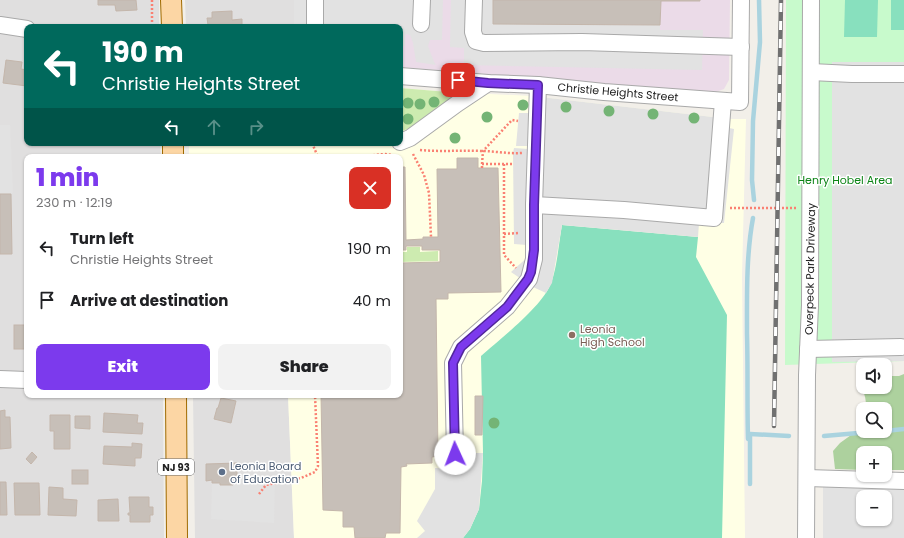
<!DOCTYPE html>
<meta charset="utf-8">
<style>
:root{--surface:#fff;--page:#f2f2f2;--text:#202124;--muted:#757577;--accent:#7c3aed}
body{margin:0;font-family:Poppins,sans-serif;background:var(--page);color:var(--text);height:100vh;display:flex;flex-direction:column;font-size:15px;white-space:nowrap}
*{box-sizing:border-box;margin:0}
p{font-size:13px;color:var(--muted)}
.icon{flex:none;width:22px;height:22px;fill:none;stroke:currentColor;stroke-width:2;stroke-linecap:round;stroke-linejoin:round}
.map{position:relative;flex:1;overflow:hidden}
.drawer{position:absolute;left:24px;top:154px;width:379px;height:244px;display:flex;flex-direction:column;background:var(--surface);border-radius:8px;box-shadow:0 1px 3px #0004}
.drawer>*{flex:none}
.top-card{position:absolute;left:24px;top:24px;width:379px;height:122px;border-radius:8px;box-shadow:0 1px 3px #0004;background:#00695c;color:#fff;overflow:hidden}
.tools{position:absolute;left:856px;top:358px;display:grid;gap:8px}
.tools a{display:grid;place-items:center;width:36px;height:36px;border-radius:8px;background:var(--surface);box-shadow:0 1px 3px #0004;font-size:20px}
.pin{position:absolute;display:grid;place-items:center;width:34px;height:34px;color:#fff;margin:-17px;border-radius:8px;box-shadow:0 2px 6px #0006}
.me{position:absolute;width:44px;margin:-22px;rotate:358deg;stroke-linejoin:round;filter:drop-shadow(0 0 3px #0008)}
.turn{display:flex;align-items:center;gap:14px;height:84px;padding:0 12px;font-size:18px}
.turn .icon{width:52px;height:52px;stroke-width:2.5}
.turn b{display:block;font-size:28px;line-height:34px}
.lanes{display:flex;align-items:center;height:38px;padding:0 12px;background:#0003;justify-content:center;gap:20px;direction:ltr}
.lanes .off{opacity:.35}
.round{display:grid;place-items:center;flex:none;width:42px;height:42px;border-radius:8px;background:var(--page)}
.summary{display:flex;align-items:center;justify-content:space-between;height:68px;padding:0 12px}
h1{font-size:24px;font-weight:800;line-height:30px;color:var(--accent)}
.cta{display:flex;gap:8px;margin-top:auto;padding:8px 12px}
.cta a{flex:1;height:46px;border-radius:8px;background:var(--accent);color:#fff;font-size:16px;font-weight:800;line-height:46px;text-align:center}
.cta a+a{background:var(--page);color:var(--text)}
ul{padding:0;list-style:none}
li{display:flex;align-items:center;gap:12px;height:52px;padding:0 12px}
li div{flex:1}
li b{display:block;font-size:15px}
li em{font-style:normal}
.map>svg:first-child{display:block}
</style>
<div class="map">
<svg width="904" height="538" viewBox="0 0 904 538">
<rect width="100%" height="100%" fill="#f2efe9"/>
<!-- residential -->
<g fill="#e0dfdf">
<path d="M0 0H159V27H27V143H160L161 157H27V395H163L164 538H0Z"/>
<path d="M185 0H294V27H186Z"/>
<path d="M193 395H288L294 538H195Z"/>
</g>
<!-- industrial -->
<path fill="#ebdbe8" d="M294 0H730L729 80 724 89 713 93 702 92 400 67V27H294Z"/>
<!-- education -->
<path fill="#ffffe5" d="M400 88 448 92 532 96 730 119H746L742 276 745 538H294L288 395H400V157H189V143H400Z"/>
<!-- grass -->
<g fill="#cdebb0">
<path d="M400 88 448 92 450 94 451 98 415 126 400 132Z"/>
<path d="M407 247H420V252L438 251V261L400 262V252H407Z"/>
</g>
<!-- forest -->
<path fill="#add19e" d="M904 374V470H885V453H863V470L835 469 833 451 840 443 858 430 863 418V431H885V409H865C868 398 862 391 860 379H863V387H885V376H899Z"/>
<!-- park -->
<path fill="#c8facc" d="M786 0H904V361L785 365Z"/>
<!-- pitch -->
<g fill="#88e0be">
<path d="M845 0H878L877 37H844Z"/>
<rect x="891" y="0" width="13" height="30"/>
<path d="M562 225 698 237 696 257 727 315 722 538H463L470 529 479 509 482 481 483 453 481 356C500 339 543 306 551 283 557 268 559 242 562 225Z"/>
</g>
<!-- parking -->
<g fill="#e2e2e2" fill-rule="evenodd">
<path d="M294 0H443L442 40H430L428 46 434 62 436 65 416 62 413 43 410 35 407 34 405 35V46H400V27H294Z"/>
<path d="M451 0H493V24L660 25V30H703L702 70 464 65V48L450 47Z"/>
<path d="M832 62H904V361L832 362Z"/>
<path d="M532 96 730 119 726 120 729 128 734 129 724 223H699L698 237 562 225 552 283 546 293 533 287 511 272 530 255 527 245 514 244 513 153 514 148 528 149 529 146H516L519 113H531Z"/>
<path d="M0 125H10L13 193H0Z"/>
<path d="M466 453H483L479 509 470 529 463 538H417L425 531 417 521 435 489V468L465 470Z"/>
<path d="M904 473V538H823V474ZM863 497H885V519H863Z"/>
<path d="M237 474 275 476 274 523 211 519 212 483H220V485H233V478H237Z"/>
</g>
<g fill="none" stroke-linecap="round" stroke-linejoin="round">
<!-- stream -->
<g stroke="#aad3df" stroke-width="4.5">
<path d="M754 200 752 180 753 121 760 42 759 0"/>
<path d="M885 431 904 429"/>
<path d="M750 434 789 436"/>
<path d="M824 436 881 431"/>
<path d="M750 484V434L748 439C747 404 748 369 747 334 747 296 746 256 753 218"/>
</g>
</g>
<!-- building -->
<g fill="#c7bfb8" stroke="#c4b6ab">
<path d="M98 0H136L137 10 116 11 115 5H98Z"/>
<path d="M493 0H700V1H661L660 25 493 24Z"/>
<path d="M232 11V20L242 19V27H211V25H208L207 18H212V12Z"/>
<path d="M6 60 22 62 21 69 27 70V86L3 83Z"/>
<path d="M457 158H478V168H498L501 292 448 293V299H436L438 456 432 457V463L406 464 407 466 401 467 400 533H386L385 538H355L354 527H343V511L323 510 321 395H400V263L440 262V250H422V246H406V250H400V167H405L406 240 423 239V237H438L437 169H457Z"/>
<path d="M0 194H11L12 254H0Z"/>
<rect x="14" y="325" width="13" height="24"/>
<path d="M475 396H483L482 435H475Z"/>
<path d="M221 398 236 401 231 423 214 419 217 408H218Z"/>
<path d="M5 410V417H10L11 448 0 449V411Z"/>
<path d="M104 413 138 415 137 423H143L142 434 103 432Z"/>
<path d="M50 415H70V449H54V431H50Z"/>
<path d="M75 416H90V429L75 428Z"/>
<path d="M132 443 142 444 141 458H135V466L103 464 104 446 132 447Z"/>
<path d="M32 452 37 457 31 464 26 459Z"/>
<path d="M237 463V478H233V485H220V483H212V480L206 481V464Z"/>
<rect x="72" y="470" width="16" height="14"/>
<path d="M0 482H6L7 515H0Z"/>
<path d="M14 483H39L40 515H15Z"/>
<path d="M49 487 63 488V499L77 500 76 516 48 515Z"/>
<path d="M129 497H149V507H153V515H150V522H130V515H128V513H130Z"/>
<path d="M118 499 119 521H98V500Z"/>
</g>
<g fill="none" stroke-linecap="round" stroke-linejoin="round">
<!-- minor casing -->
<g stroke="#a9a9a9" stroke-width="18">
<g id="minor">
<path d="M315 0V24"/>
<path d="M474 0 473 32 476 41 484 43 582 42 741 47"/>
<path d="M421 24 422 0"/>
<path d="M0 25 27 29"/>
<path d="M811 72 852 74H903"/>
<path d="M400 76 488 83 538 85 604 92 740 102 741 0"/>
<path d="M538 85 534 205 624 210 714 218 723 101"/>
<path d="M400 142 410 138 458 103 488 83"/>
<path d="M808 349 901 347"/>
<path d="M0 379 27 380"/>
<path d="M455 454 453 363 461 347 507 307 529 279 534 259V205"/>
<path d="M807 478 904 481"/>
<path d="M806 538 807 375 810 305 811 0"/>
</g>
</g>
<!-- major casing -->
<g stroke="#a06b00" stroke-width="22">
<g id="major">
<path d="M171 0 172 27"/>
<path d="M173 143V157"/>
<path d="M176 395 177 538"/>
</g>
</g>
<!-- path -->
<g stroke="#fa8072" stroke-width="2.5" stroke-dasharray="2 2" stroke-linecap="butt">
<path d="M152 0V27"/>
<path d="M312 143 318 157"/>
<path d="M420 150C441 152 460 150 481 151 494 151 508 154 522 153"/>
<path d="M413 154 424 175 429 193 431 237"/>
<path d="M357 157 384 154 392 155"/>
<path d="M482 164 483 151 512 120 518 121"/>
<path d="M504 164V255L516 268"/>
<path d="M482 168V164H514"/>
<path d="M730 208H797"/>
<path d="M504 234 519 233"/>
<path d="M259 494 266 485 301 478 315 472 318 466 315 395"/>
</g>
<!-- minor -->
<use href="#minor" stroke="#fff" stroke-width="16"/>
<!-- major -->
<use href="#major" stroke="#fcd6a4" stroke-width="20"/>
<!-- rail casing -->
<g stroke="#707070" stroke-width="4.5">
<path id="rail" d="M774 426 781 0"/>
</g>
<!-- rail -->
<use href="#rail" stroke="#fff" stroke-width="3" stroke-dasharray="9" stroke-linecap="butt"/>
</g>
<!-- trees -->
<g fill="#74b475">
<circle cx="434" cy="102" r="5.5"/>
<circle cx="408" cy="103" r="5.5"/>
<circle cx="420" cy="104" r="5.5"/>
<circle cx="523" cy="105" r="5.5"/>
<circle cx="566" cy="107" r="5.5"/>
<circle cx="609" cy="111" r="5.5"/>
<circle cx="653" cy="114" r="5.5"/>
<circle cx="487" cy="117" r="5.5"/>
<circle cx="694" cy="118" r="5.5"/>
<circle cx="408" cy="119" r="5.5"/>
<circle cx="455" cy="138" r="5.5"/>
<circle cx="494" cy="423" r="5.5"/>
</g>
<g fill="none" stroke-linecap="round" stroke-linejoin="round">
<!-- route casing -->
<g stroke="#51269a" stroke-width="10">
<path id="route" d="M455 454 453 363 461 347 507 307 528 279 531 272 534 250V205L538 85 488 83 458 80"/>
</g>
<!-- route -->
<use href="#route" stroke="#7c3aed" stroke-width="7"/>
</g>
<!-- markers -->
<circle fill="#8d6e63" stroke="#fff" stroke-width="1.5" cx="572" cy="335" r="4"/>
<circle fill="#5c6f8a" stroke="#fff" stroke-width="1.5" cx="222" cy="472" r="4"/>
<g text-anchor="middle" dominant-baseline="central" stroke-width="3" stroke-linejoin="round" paint-order="stroke">
<!-- shield labels -->
<rect fill="#fff" stroke="#646464" stroke-width="1" x="158" y="459" width="36" height="16" rx="3"/>
<g font-size="10" font-weight="bold" fill="#222">
<text x="176" y="467">NJ 93</text>
</g>
<!-- street labels -->
<g font-size="11" fill="#222" stroke="#fff">
<text transform="translate(618 92) rotate(5)">Christie Heights Street</text>
<text transform="translate(810 269) rotate(-89)">Overpeck Park Driveway</text>
</g>
<!-- park labels -->
<g font-size="11" fill="#0c8416" stroke="#fff">
<text x="845" y="180">Henry Hobel Area</text>
</g>
<!-- education labels -->
<g font-size="11" fill="#785e54" stroke="#fff" text-anchor="start">
<text x="580" y="329">Leonia<tspan x="580" dy="13">High School</tspan></text>
</g>
<!-- service labels -->
<g font-size="11" fill="#4e5e75" stroke="#fff" text-anchor="start">
<text x="230" y="466">Leonia Board<tspan x="230" dy="13">of Education</tspan></text>
</g>
</g>
</svg>
<div class="tools">
<a><svg class="icon" aria-label="sound" viewBox="0 0 24 24"><path d="M4 9h4l5-4v14l-5-4H4zM17 9q2 3 0 6"/></svg></a>
<a><svg class="icon" aria-label="search" viewBox="0 0 24 24"><circle cx="10" cy="10" r="6"/><path d="M15 15l6 6"/></svg></a>
<a>+</a>
<a>−</a>
</div>
<div class="pin" style="left:458px;top:80px;background:#d93025"><svg class="icon" aria-label="arrive" viewBox="0 0 24 24"><path d="M6 21V4h12l-3 4 3 4H6"/></svg></div>
<svg class="me" style="left:455px;top:454px" viewBox="-20 -20 40 40"><circle r="19" fill="#fff"/><path d="M0-13L10 11 0 6-10 11z" fill="#7c3aed"/></svg>
<div class="top-card">
<div class="turn"><svg class="icon" aria-label="left" viewBox="0 0 24 24"><path d="M17 20v-9H6M10 6l-5 5 5 5"/></svg><div><b>190 m</b>Christie Heights Street</div></div>
<div class="lanes"><svg class="icon" aria-label="left" viewBox="0 0 24 24"><path d="M17 20v-9H6M10 6l-5 5 5 5"/></svg><svg class="icon off" aria-label="ahead" viewBox="0 0 24 24"><path d="M12 20V5M6 11l6-6 6 6"/></svg><svg class="icon off" aria-label="right" viewBox="0 0 24 24"><path d="M7 20v-9h11M14 6l5 5-5 5"/></svg></div>
</div>
<section class="drawer">
<div class="summary"><div><h1>1 min</h1><p>230 m · 12:19</p></div><a class="round" style="background:#d93025;color:#fff"><svg class="icon" aria-label="close" viewBox="0 0 24 24"><path d="M6 6l12 12M18 6L6 18"/></svg></a></div>
<ul>
<li><svg class="icon" aria-label="left" viewBox="0 0 24 24"><path d="M17 20v-9H6M10 6l-5 5 5 5"/></svg><div><b>Turn left</b><p>Christie Heights Street</p></div><em>190 m</em></li>
<li><svg class="icon" aria-label="arrive" viewBox="0 0 24 24"><path d="M6 21V4h12l-3 4 3 4H6"/></svg><div><b>Arrive at destination</b></div><em>40 m</em></li>
</ul>
<div class="cta"><a>Exit</a><a>Share</a></div>
</section>
</div>
